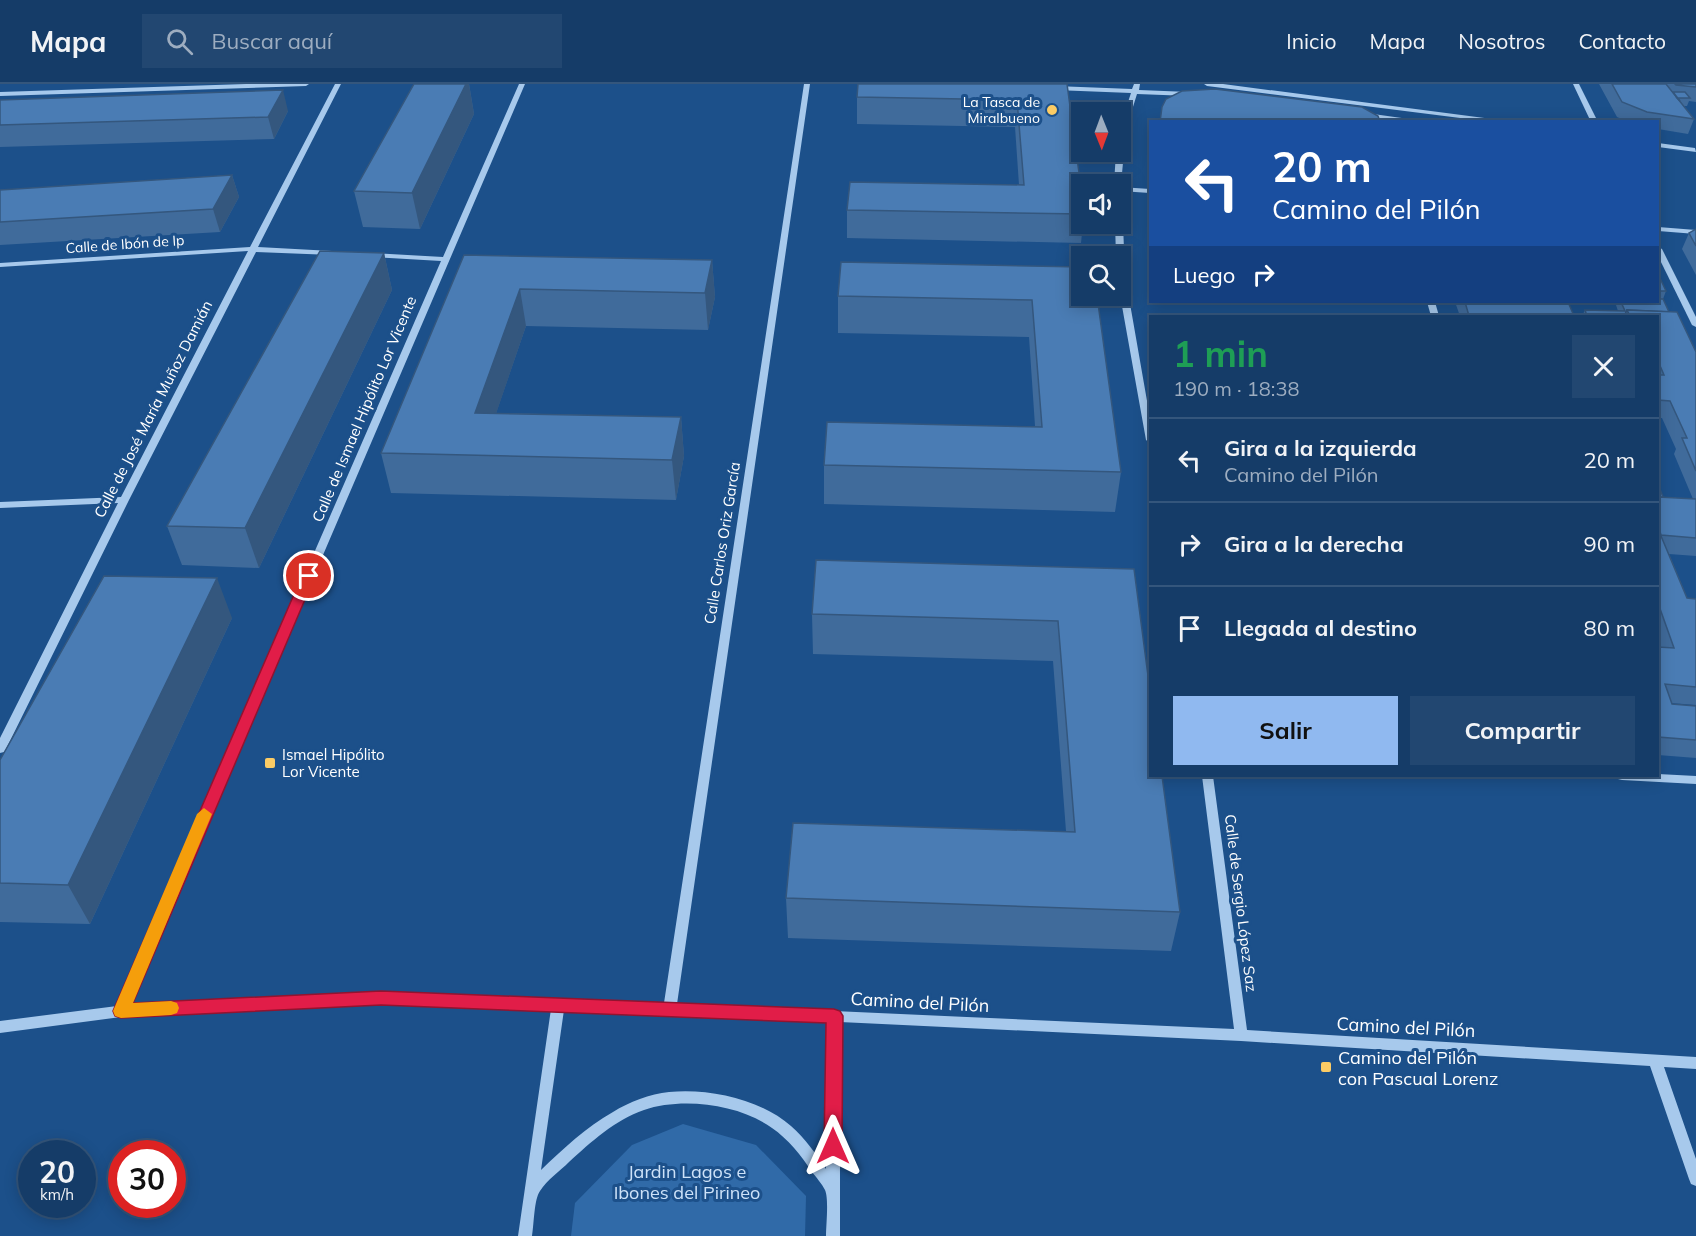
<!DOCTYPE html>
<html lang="es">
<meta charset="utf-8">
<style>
:root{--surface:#153c68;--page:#224771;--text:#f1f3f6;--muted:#9dadc0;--line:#34567c;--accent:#90b9f0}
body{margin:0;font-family:Mulish,sans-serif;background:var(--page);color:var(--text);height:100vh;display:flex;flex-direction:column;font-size:22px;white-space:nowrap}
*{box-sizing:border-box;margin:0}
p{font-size:20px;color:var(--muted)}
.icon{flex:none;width:33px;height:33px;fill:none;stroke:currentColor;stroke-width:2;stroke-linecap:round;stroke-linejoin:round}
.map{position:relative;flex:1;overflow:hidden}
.sheet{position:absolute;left:1149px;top:231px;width:510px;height:462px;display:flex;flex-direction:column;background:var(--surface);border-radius:0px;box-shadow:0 3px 15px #0003,0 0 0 2px var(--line)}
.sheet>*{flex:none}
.guide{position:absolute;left:1149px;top:36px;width:510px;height:183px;border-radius:0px;box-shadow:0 3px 15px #0003,0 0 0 2px var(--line);background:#1a4fa0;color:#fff;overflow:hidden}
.needle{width:39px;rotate:179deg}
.controls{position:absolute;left:1071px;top:18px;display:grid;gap:12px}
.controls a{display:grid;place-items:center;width:60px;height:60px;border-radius:0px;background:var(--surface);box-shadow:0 3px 15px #0003,0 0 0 2px var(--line);font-size:30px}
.speed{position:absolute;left:18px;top:1056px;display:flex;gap:12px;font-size:30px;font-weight:700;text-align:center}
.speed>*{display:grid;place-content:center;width:78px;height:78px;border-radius:50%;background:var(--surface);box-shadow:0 3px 15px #0003,0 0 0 2px var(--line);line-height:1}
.speed small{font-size:15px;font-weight:400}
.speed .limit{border:9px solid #d22;background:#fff;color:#111}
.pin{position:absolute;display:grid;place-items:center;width:51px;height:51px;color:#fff;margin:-26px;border:3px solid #fff;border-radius:50%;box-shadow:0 2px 6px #0007}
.me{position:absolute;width:66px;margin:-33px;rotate:0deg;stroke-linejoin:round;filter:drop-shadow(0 0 4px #0008)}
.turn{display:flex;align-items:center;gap:21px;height:126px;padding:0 24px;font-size:27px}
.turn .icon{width:78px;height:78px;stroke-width:2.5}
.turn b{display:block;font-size:42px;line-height:51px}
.then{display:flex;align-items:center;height:57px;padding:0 24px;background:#0003;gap:12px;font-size:22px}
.round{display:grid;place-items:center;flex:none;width:63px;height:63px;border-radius:0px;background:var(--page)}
.headline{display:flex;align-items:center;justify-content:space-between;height:102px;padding:0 24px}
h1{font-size:36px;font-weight:700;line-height:45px;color:#1e9e55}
.button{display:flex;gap:12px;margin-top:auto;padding:12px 24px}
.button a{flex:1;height:69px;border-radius:0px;background:var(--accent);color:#111;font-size:24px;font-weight:700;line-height:69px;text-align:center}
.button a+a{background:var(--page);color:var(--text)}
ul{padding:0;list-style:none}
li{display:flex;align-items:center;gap:18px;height:84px;padding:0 24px;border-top:2px solid var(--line)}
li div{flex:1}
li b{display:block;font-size:22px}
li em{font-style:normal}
header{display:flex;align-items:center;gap:36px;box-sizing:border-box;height:84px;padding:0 30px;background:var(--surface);border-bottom:2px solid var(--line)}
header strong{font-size:28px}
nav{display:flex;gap:33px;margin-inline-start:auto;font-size:21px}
.search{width:420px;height:54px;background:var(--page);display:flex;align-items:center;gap:15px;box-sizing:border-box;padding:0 21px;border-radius:0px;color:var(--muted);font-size:22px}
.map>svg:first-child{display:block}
</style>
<header>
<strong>Mapa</strong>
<div class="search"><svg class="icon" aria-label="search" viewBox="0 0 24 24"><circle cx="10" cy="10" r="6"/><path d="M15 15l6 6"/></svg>Buscar aquí</div>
<nav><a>Inicio</a><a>Mapa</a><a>Nosotros</a><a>Contacto</a></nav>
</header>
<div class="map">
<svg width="1696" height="1152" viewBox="0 0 1696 1152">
<rect width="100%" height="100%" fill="#1c508a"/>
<!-- green -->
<path fill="#306aa8" d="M683 1040 756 1061 806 1112 805 1152H571L575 1119 632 1061Z"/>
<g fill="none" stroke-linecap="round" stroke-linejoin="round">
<!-- minor -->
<g fill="#a7c9ec" fill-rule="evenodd">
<path d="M246 0H309L306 2 0 12V8Z"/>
<path d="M335 0H341L258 163 332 167 336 169 332 171 256 168 129 416 6 665 4 668 0 669V654L118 419 0 424V418L121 413 248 167 0 183V179L250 163Z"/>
<path d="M519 0H525L130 921 358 909 450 910 664 919 804 0H810L677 920 1234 945 1202 692H1213L1247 946 1696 973V985L1664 983 1696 1075V1102L1691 1100 1689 1095 1650 982 1241 957 840 938V1152H826C826 1141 829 1115 825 1106 822 1100 816 1093 812 1088 801 1071 788 1055 772 1044 739 1020 682 1013 644 1026 615 1036 591 1058 569 1078 560 1087 547 1096 540 1107 534 1115 534 1141 532 1152H518L551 925 450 920 358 919 121 933 0 949V937L117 922 441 177 372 173 368 171 372 169 443 173ZM564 926 827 938 826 1085C816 1070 805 1054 791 1042 760 1015 709 1004 669 1008 650 1010 629 1018 613 1028 586 1043 563 1065 541 1086Z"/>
<path d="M1134 0H1140L1139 6 1189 8 1192 10 1189 12 1137 10 1123 55 1120 57V42L1131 9 1055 6 1052 4 1055 2 1132 5Z"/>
<path d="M1204 0H1223L1515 38H1492L1207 2Z"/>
<path d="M1573 0H1579L1598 38H1591Z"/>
<path d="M1366 29 1416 36 1419 38H1398L1364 32V30Z"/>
<path d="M1658 59 1695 64 1696 68 1658 63Z"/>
<path d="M1120 66 1124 68 1121 100H1114L1116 68H1120Z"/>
<path d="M1120 103 1150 105V109L1120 107Z"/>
<path d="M1120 138 1123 140 1125 191 1150 334V359L1146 356 1120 211V172H1116L1115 140Z"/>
<path d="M1658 143 1696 146V150L1658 147Z"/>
<path d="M1658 163 1662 165 1696 233V243L1692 241 1658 172Z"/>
<path d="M1427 218H1435L1439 232H1431Z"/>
<path d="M1658 690 1696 692V700L1622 696 1618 695 1616 692H1658Z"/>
</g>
</g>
<!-- wall -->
<g fill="#406b9b">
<path d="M414 0H469L474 30 420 145 363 143 354 107Z"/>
<path d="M1067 0 1082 111V140H1083L1081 159 847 154V126L1019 101 1015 43 857 40V13Z"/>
<path d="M1599 0H1696V18L1689 17 1687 22H1683L1694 35 1688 50 1658 45V38H1629L1617 33Z"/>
<path d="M0 16 288 27 274 55 0 63Z"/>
<path d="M232 91 239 113 220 148 0 161V106Z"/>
<path d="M1696 145V191L1682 165 1689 149Z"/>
<path d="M384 169 392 206 259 484 182 481 167 442Z"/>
<path d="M464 171 712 176 715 213 708 246 526 242 496 329 681 333 684 372 676 416 391 409 381 369Z"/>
<path d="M1082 183 1121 388 1115 428 824 420V381L1035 342 1029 253 838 249V212Z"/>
<path d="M1658 190 1666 207 1663 215 1669 228 1696 268V472L1669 470 1687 514 1696 515V621L1671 619 1672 620 1696 622V674L1658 671V563H1659L1658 559V400L1663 413 1693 415 1674 370 1676 365 1662 334H1658V232H1582L1585 226 1618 227 1616 221 1568 218H1658Z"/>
<path d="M1455 218H1568L1574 232H1460Z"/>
<path d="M1134 485 1180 828 1171 867 788 854 786 814 1066 747 1053 577 813 570 812 530Z"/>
<path d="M232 534 90 840 0 838V676Z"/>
</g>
<!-- shaded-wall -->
<g fill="#34577e">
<path d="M466 0H469L474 30 420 145 412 109Z"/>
<path d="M283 6 288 27 274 55 268 33Z"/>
<path d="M232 91 239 113 220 148 213 125Z"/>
<path d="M384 169 392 206 259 484 245 444Z"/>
<path d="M712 176 715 213 708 246 705 209Z"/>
<path d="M520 205 526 242 483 368 475 329Z"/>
<path d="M681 333 684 372 676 416 672 376Z"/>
<path d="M217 494 232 534 90 840 68 801Z"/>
</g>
<!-- building -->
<g fill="#4a7cb4" stroke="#34577e" stroke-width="1.5">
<path d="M414 0H466L412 109 354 107Z"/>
<path d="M858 0H1067L1082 111V130L847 126 850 98 1024 101 1017 16 857 13Z"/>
<path d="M1612 0H1666L1694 35 1647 28 1622 18Z"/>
<path d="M1675 0H1696V3L1676 1Z"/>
<path d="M1215 5 1362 23 1378 32 1380 38H1160L1162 23 1166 15 1182 7Z"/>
<path d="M283 6 268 33 0 41V16Z"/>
<path d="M1673 8H1685L1690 14H1677L1680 17Z"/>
<path d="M232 91 213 125 0 138V106Z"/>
<path d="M1696 145V162L1689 149Z"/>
<path d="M320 167 384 169 245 444 167 442Z"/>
<path d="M464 171 712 176 705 209 520 205 475 329 681 333 672 376 381 369Z"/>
<path d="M841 178 1082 183V212H1097L1121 388 824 381 827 338 1042 343 1032 216 838 212Z"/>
<path d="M1658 190 1666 207H1658Z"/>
<path d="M1658 215H1663L1669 228 1627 226 1624 232H1587L1585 226 1625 227 1621 218H1658Z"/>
<path d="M1465 218H1568L1574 232H1469Z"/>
<path d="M1627 226 1677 228 1696 268V387L1682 354H1687L1670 317 1658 316V291H1664L1658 277V232H1630Z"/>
<path d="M1658 400 1663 413H1658Z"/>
<path d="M1658 413 1696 415V454L1661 451 1658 441Z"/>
<path d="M1658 452H1661L1687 514 1696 515V603L1665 600 1672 620 1696 622V656L1658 653V563L1674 564 1658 519Z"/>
<path d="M816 476 1134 485 1150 607V692H1162L1180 828 786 814 793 739 1075 748 1058 537 812 530Z"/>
<path d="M104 492 217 494 68 801 0 799V676Z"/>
</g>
<!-- route -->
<path fill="#e11d48" stroke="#92132f" stroke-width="1.5" d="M309 488 315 492 133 919 381 907 834 925 840 927 843 932 842 1062 840 1068 833 1070 827 1068 824 1062 826 939 381 921 121 934 115 932 113 927 302 492Z"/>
<!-- slow -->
<path fill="#f59e0b" d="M204 724 212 730 133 919 171 917 177 919 179 924 177 929 171 931 121 934 115 932 113 927 197 730Z"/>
<!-- markers -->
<g fill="#fccc65" stroke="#1c508a" stroke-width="2">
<circle cx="1052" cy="26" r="6"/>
<rect x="264" y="673" width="12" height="12" rx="3"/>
<rect x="1320" y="977" width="12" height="12" rx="3"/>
</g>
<g text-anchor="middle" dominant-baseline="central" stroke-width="6" stroke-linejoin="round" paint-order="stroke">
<!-- far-poi labels -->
<g font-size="14" fill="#fff" stroke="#1c508a" text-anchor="end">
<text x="1040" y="18">La Tasca de<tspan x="1040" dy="16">Miralbueno</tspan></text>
</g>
<!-- far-street labels -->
<g font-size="14" fill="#fff" stroke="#1c508a">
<text transform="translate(125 160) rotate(-4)">Calle de Ibón de Ip</text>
</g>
<!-- street labels -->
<g font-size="15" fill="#fff" stroke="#1c508a">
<text transform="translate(153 325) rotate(-63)">Calle de José María Muñoz Damián</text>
<text transform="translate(364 325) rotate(-67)">Calle de Ismael Hipólito Lor Vicente</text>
<text transform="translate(722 459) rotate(-81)">Calle Carlos Oriz García</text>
<text transform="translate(1241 819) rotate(83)">Calle de Sergio López Saz</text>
</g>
<!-- poi labels -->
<g font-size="15" fill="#fff" stroke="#1c508a" text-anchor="start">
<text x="282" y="670">Ismael Hipólito<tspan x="282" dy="17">Lor Vicente</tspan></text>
</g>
<!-- near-street labels -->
<g font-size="18" fill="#fff" stroke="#1c508a">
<text transform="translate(920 918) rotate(3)">Camino del Pilón</text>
<text transform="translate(1406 943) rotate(3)">Camino del Pilón</text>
</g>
<!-- near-poi labels -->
<g font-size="18" fill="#fff" stroke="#1c508a" text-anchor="start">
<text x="1338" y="973">Camino del Pilón<tspan x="1338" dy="21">con Pascual Lorenz</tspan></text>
</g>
<!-- near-park labels -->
<g font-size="18" fill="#cde2f9" stroke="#1c508a">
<text x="687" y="1087">Jardin Lagos e<tspan x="687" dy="21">Ibones del Pirineo</tspan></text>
</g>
</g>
</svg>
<div class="controls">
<a><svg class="needle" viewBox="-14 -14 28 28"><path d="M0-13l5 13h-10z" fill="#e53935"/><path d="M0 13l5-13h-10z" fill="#9dadc0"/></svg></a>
<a><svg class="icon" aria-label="sound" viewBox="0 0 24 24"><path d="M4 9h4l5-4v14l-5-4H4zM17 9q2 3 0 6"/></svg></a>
<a><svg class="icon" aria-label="search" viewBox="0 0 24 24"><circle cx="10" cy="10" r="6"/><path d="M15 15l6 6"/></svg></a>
</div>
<div class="speed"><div>20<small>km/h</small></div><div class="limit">30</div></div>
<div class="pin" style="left:309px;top:492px;background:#d93025"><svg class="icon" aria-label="arrive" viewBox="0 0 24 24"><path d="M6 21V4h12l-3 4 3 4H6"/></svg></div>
<svg class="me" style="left:833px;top:1062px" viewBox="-20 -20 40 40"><path d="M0-17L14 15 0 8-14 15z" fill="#e11d48" stroke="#fff" stroke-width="4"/></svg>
<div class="guide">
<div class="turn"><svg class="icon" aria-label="left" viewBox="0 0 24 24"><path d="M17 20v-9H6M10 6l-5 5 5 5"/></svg><div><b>20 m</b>Camino del Pilón</div></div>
<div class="then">Luego<svg class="icon" aria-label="right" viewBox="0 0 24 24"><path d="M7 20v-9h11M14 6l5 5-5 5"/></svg></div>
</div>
<section class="sheet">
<div class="headline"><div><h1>1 min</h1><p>190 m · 18:38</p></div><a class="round"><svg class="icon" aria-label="close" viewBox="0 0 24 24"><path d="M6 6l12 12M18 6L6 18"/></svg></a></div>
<ul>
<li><svg class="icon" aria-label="left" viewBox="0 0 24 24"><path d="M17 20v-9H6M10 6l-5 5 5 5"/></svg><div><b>Gira a la izquierda</b><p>Camino del Pilón</p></div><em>20 m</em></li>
<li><svg class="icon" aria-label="right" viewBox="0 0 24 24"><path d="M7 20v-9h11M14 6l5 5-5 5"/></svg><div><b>Gira a la derecha</b></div><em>90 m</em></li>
<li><svg class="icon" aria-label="arrive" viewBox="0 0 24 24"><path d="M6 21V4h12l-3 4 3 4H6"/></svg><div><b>Llegada al destino</b></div><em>80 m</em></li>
</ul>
<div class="button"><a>Salir</a><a>Compartir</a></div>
</section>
</div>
